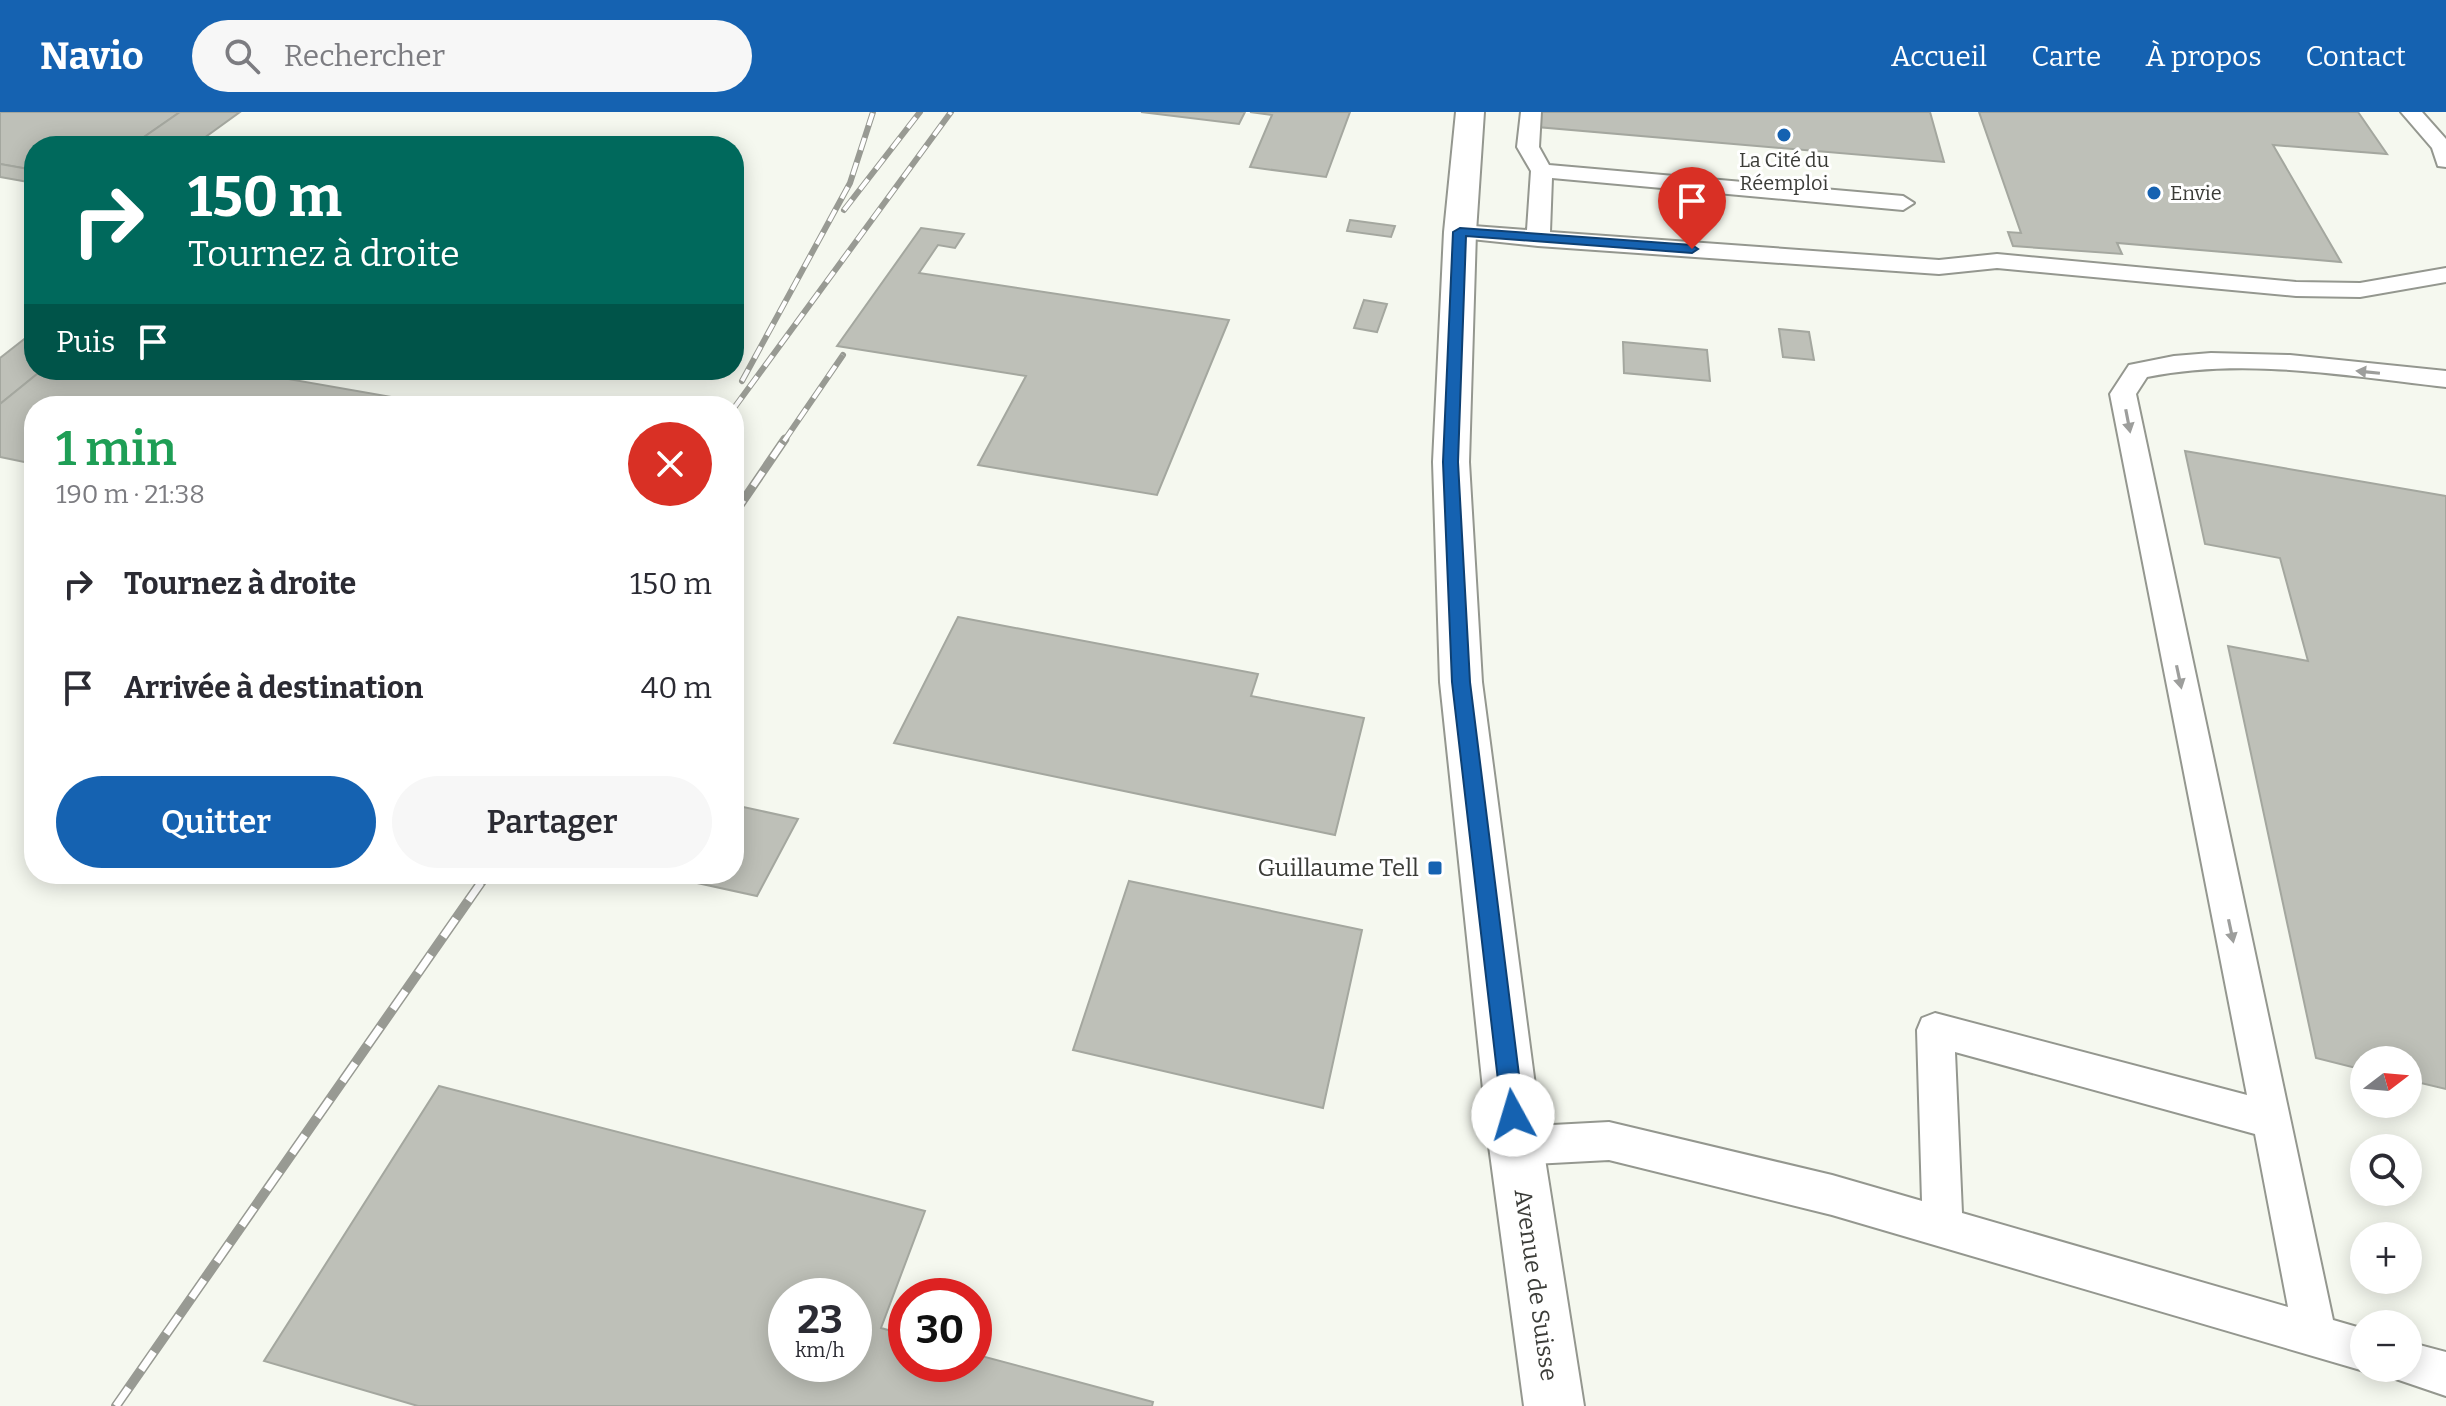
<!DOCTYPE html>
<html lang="fr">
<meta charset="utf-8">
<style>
:root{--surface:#fff;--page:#f7f7f7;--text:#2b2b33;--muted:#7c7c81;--accent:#1562b1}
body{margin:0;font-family:Bitter,serif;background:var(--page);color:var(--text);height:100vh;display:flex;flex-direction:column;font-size:30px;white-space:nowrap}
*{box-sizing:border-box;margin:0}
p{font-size:26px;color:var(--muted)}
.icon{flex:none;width:44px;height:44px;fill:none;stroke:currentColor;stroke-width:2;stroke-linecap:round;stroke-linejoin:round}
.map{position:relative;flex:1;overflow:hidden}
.details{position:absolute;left:24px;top:284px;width:720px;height:488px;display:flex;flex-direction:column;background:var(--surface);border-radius:32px;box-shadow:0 4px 20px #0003}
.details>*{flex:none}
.guide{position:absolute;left:24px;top:24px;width:720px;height:244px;border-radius:32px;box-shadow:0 4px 20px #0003;background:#00695c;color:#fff;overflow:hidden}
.needle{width:52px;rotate:74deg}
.buttons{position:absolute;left:2350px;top:934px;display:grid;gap:16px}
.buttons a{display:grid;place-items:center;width:72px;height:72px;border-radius:50%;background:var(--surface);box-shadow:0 4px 20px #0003;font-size:40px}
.speed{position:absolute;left:768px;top:1166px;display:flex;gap:16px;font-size:40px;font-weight:700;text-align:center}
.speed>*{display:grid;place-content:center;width:104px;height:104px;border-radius:50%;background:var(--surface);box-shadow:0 4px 20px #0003;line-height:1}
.speed small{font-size:20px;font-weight:400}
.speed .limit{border:12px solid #d22;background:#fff;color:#111}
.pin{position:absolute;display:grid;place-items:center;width:68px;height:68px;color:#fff;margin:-82px -34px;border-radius:50% 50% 50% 0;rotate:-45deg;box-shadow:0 0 8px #0007}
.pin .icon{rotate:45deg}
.me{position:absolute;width:88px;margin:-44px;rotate:354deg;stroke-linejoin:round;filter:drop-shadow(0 0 6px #0008)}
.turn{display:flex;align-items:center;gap:28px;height:168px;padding:0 32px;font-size:36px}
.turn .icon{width:104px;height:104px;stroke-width:2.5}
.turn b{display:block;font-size:56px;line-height:68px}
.then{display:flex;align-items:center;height:76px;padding:0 32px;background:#0003;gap:16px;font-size:30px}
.round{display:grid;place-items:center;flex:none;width:84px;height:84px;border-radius:42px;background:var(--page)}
.headline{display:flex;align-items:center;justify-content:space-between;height:136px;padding:0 32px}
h1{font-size:48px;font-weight:600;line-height:60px;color:#1e9e55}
.button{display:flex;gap:16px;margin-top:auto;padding:16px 32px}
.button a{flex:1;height:92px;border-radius:48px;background:var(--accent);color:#fff;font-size:32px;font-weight:600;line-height:92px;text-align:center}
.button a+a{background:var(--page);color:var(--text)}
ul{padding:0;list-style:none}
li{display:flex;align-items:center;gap:24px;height:104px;padding:0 32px}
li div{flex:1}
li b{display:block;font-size:30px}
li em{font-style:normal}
header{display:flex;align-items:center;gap:48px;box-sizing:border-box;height:112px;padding:0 40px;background:var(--accent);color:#fff}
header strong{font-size:38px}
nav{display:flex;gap:44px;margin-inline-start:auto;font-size:28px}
.search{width:560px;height:72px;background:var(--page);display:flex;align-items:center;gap:20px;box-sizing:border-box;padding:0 28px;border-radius:44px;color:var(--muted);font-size:30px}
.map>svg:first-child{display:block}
</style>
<header>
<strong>Navio</strong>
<div class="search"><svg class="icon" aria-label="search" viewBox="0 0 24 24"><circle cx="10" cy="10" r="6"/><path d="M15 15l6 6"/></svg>Rechercher</div>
<nav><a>Accueil</a><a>Carte</a><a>À propos</a><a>Contact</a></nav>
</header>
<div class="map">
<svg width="2446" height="1294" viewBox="0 0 2446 1294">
<rect width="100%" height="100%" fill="#f5f8ef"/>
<!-- building -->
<g fill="#bec0b8" stroke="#a4a79f" stroke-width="2" fill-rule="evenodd">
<path d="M0 0H180L131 34H34V58L0 52Z"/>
<path d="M180 0H240L193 34H131Z"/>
<path d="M1141 0H1245L1239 12Z"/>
<path d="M1250 0H1350L1326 65 1250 55 1272 3Z"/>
<path d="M1538 0H1930L1944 50 1537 15Z"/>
<path d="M1979 0H2358L2387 42 2273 33 2341 150 2117 131 2122 142 2013 134 2008 120 2021 121Z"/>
<path d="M0 52 34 58V71L0 65Z"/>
<path d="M1350 108 1395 114 1391 125 1347 119Z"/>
<path d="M921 116 964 122 955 136 938 133 919 161 1229 208 1157 383 978 353 1026 264 837 234Z"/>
<path d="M1364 188 1387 192 1377 220 1354 216Z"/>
<path d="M1779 217 1809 220 1814 248 1783 245Z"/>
<path d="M32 221 34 258H42L0 292V246Z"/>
<path d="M1623 230 1707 238 1710 269 1624 261Z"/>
<path d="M42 258H237L437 293 440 290 463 294H34V352L0 345V292Z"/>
<path d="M2185 339 2446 384V977L2408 968V948H2364V958L2316 946 2228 534 2308 549 2280 446 2205 432Z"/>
<path d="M958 505 1258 562 1251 584 1364 606 1335 723 894 631Z"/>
<path d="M734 693 798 707 757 784 656 762H734Z"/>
<path d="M1129 769 1362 818 1323 996 1073 938Z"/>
<path d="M439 974 925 1099 881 1216 906 1223V1252H974V1242L1153 1290 1152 1294H418L264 1249ZM786 1184H854V1252H786Z"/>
</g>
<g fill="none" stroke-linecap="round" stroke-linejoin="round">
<!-- service casing -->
<g stroke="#94978f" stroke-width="4">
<g id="service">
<path d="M1521 0H1541L1539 35 1549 53 1903 84 1914 91 1903 98 1552 66 1550 120 1939 148 1997 142 2296 170 2360 171 2446 156V170L2360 185 2296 184 1997 156 1939 162 1538 134 1452 125 1449 120 1452 115 1460 113 1527 118 1531 59 1517 35Z"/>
<path d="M2401 0H2422L2446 27V55L2438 54 2432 36Z"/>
<path d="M2211 241 2290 243 2446 259V275C2347 264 2246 245 2147 265L2136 282 2333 1208 2364 1217V1256H2372L2364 1259 1832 1103 1609 1048 1516 1053 1502 1047 1497 1034 1502 1021 1516 1015 1609 1010 1832 1063 1922 1089 1917 918 1922 906 1935 901 2247 983 2110 282 2129 253 2174 244ZM1955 940 2255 1022 2288 1195 1962 1101Z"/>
<path d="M2408 1230 2446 1240V1284L2393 1266 2389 1256H2408Z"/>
</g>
</g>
<!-- minor casing -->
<g stroke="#94978f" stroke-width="4">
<path id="minor" d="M1456 0H1484L1476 120 1469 350 1482 570 1543 1034 1584 1294H1524L1489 1034 1440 570 1433 350 1444 120Z"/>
</g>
<!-- service -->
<use href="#service" fill="#fff" fill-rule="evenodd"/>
<!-- minor -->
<use href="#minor" fill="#fff" fill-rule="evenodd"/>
<!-- rail-far2 casing -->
<g stroke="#989a93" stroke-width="6">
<g id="rail-far2">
<path d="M844 98 920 0"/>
<path d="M742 269 850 71 873 0"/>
<path d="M734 296 951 0"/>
<path d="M784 329 843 243"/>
</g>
</g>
<!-- rail-far1 casing -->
<g stroke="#989a93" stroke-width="9">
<path id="rail-far1" d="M734 402 785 327"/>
</g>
<!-- rail casing -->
<g stroke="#989a93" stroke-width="10">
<path id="rail" d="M116 1294 487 762"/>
</g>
<!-- rail-far2 -->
<use href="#rail-far2" stroke="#fff" stroke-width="4" stroke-dasharray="13" stroke-linecap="butt"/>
<!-- rail-far1 -->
<use href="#rail-far1" stroke="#fff" stroke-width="6" stroke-dasharray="17" stroke-linecap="butt"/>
<!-- rail -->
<use href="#rail" stroke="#fff" stroke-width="7" stroke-dasharray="22" stroke-linecap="butt"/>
</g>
<!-- one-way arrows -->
<defs><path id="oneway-solid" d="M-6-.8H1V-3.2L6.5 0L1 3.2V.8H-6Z" transform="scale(2)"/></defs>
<g fill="#9d9e9c">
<use href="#oneway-solid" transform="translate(2368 260) rotate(-174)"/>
<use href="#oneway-solid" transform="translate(2128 309) rotate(79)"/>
<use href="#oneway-solid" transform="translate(2179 565) rotate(78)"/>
<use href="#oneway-solid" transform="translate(2231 819) rotate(78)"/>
</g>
<!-- route -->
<path fill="#1562b1" stroke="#0e4073" stroke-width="2" d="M1460 116 1692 133 1698 137 1692 141 1466 124 1458 350 1470 570 1524 1003 1520 1011 1513 1014 1505 1011 1502 1003 1452 570 1443 350 1453 120Z"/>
<!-- markers -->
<g fill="#1562b1" stroke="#fff" stroke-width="3">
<circle cx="1784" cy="23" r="8"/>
<circle cx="2154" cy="81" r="8"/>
<rect x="1427" y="748" width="16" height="16" rx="4"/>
</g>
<g text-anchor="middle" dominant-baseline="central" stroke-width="6" stroke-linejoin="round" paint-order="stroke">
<!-- far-poi labels -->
<g font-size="20" fill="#3b3c38" stroke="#fff">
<text x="1784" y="48">La Cité du<tspan x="1784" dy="23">Réemploi</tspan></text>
<text x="2170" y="81" text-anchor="start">Envie</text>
</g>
<!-- poi labels -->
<g font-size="24" fill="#3b3c38" stroke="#fff" text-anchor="end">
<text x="1419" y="756">Guillaume Tell</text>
</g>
<!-- street labels -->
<g font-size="24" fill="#3b3c38" stroke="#fff">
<text transform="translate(1536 1173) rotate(82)">Avenue de Suisse</text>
</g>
</g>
</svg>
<div class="buttons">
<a><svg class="needle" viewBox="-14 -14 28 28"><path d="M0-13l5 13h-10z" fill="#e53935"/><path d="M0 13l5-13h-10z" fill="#7c7c81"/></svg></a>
<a><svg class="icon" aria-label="search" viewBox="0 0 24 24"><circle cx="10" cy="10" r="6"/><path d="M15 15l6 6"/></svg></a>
<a>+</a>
<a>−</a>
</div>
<div class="speed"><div>23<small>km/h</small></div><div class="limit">30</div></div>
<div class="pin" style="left:1692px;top:137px;background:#d93025"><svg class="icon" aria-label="arrive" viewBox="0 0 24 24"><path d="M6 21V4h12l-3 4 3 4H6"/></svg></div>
<svg class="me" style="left:1513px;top:1003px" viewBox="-20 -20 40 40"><circle r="19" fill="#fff"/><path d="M0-13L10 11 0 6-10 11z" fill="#1562b1"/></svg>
<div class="guide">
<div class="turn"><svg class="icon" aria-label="right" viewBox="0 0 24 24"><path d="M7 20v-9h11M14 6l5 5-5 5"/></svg><div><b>150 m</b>Tournez à droite</div></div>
<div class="then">Puis<svg class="icon" aria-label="arrive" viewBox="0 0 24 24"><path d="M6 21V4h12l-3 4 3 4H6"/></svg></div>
</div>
<section class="details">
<div class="headline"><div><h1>1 min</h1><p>190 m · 21:38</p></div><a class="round" style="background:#d93025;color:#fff"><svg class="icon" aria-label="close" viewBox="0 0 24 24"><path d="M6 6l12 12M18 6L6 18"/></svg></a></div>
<ul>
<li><svg class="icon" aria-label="right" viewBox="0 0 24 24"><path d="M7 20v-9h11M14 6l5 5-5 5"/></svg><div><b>Tournez à droite</b></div><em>150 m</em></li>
<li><svg class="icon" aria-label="arrive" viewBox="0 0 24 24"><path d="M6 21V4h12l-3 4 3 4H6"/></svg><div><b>Arrivée à destination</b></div><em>40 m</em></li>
</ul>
<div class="button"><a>Quitter</a><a>Partager</a></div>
</section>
</div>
